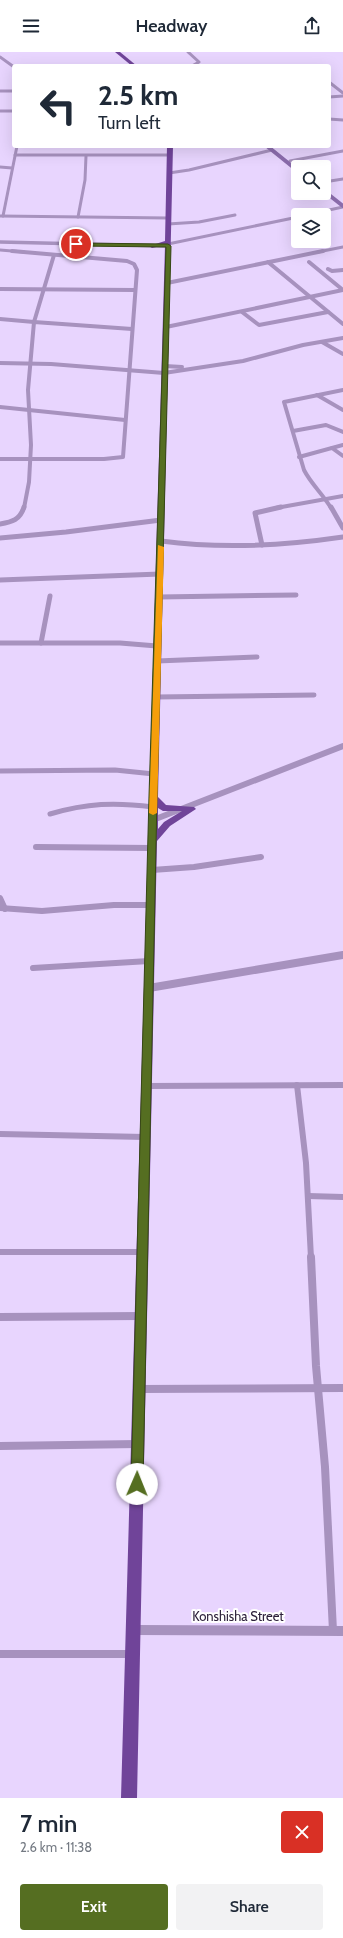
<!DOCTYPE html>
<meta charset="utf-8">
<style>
:root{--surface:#fff;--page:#f2f2f3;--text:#1f2937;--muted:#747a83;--accent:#556e21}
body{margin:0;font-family:Cabin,sans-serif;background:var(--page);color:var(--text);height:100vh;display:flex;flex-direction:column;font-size:15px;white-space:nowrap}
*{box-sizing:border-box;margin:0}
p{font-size:13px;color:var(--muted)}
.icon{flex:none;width:22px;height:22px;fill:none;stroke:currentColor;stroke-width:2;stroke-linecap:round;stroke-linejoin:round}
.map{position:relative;height:1746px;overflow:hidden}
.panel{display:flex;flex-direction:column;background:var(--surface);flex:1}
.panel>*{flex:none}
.guide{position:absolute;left:12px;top:12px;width:319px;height:84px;border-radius:4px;box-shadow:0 4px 16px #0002;background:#fff;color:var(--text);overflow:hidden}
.tools{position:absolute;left:291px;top:108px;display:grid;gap:8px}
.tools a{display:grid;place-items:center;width:40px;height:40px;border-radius:4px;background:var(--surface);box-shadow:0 4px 16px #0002;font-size:20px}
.pin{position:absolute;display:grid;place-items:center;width:34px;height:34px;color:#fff;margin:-17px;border:2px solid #fff;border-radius:50%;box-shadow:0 1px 4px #0007}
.me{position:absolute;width:44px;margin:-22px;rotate:1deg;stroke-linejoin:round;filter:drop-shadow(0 0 3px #0008)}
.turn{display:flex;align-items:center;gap:14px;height:84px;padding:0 20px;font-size:18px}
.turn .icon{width:52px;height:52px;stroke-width:2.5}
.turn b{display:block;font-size:28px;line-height:34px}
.round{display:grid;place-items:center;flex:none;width:42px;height:42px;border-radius:4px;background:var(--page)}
.overview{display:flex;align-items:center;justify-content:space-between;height:68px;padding:0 20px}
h1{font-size:24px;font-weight:600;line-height:30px}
.cta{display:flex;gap:8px;margin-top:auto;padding:8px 20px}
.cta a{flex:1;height:46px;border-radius:4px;background:var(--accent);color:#fff;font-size:16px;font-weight:600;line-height:46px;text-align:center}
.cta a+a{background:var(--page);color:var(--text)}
header{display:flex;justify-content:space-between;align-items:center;height:52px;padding:0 20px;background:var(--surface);font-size:18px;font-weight:600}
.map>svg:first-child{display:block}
</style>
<header><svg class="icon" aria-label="menu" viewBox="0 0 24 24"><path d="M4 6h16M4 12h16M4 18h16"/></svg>Headway<svg class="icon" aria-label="share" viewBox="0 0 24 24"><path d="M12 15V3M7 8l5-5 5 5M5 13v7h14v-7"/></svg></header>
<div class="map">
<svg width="343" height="1746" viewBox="0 0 343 1746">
<rect width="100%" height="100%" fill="#e8d5fe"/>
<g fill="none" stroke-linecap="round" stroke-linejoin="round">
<!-- minor-far4 -->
<g stroke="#a792be" stroke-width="3">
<path d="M188 0 199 10 192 14"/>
<path d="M0 5 14 15"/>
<path d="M329 30 343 41"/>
<path d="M0 39H14"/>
<path d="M329 45 343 44"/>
<path d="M0 59H14"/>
<path d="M329 67 343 68"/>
<path d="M15 103H170"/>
<path d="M290 109 343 99"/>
<path d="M0 115 12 116"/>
<path d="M169 121 189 118 272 98"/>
<path d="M324 130 343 127"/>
<path d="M306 163 343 155"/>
<path d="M0 164 168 166"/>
<path d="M3 164 17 94"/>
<path d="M78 165 85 128 86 104"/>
<path d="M168 172 199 170 235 163"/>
<path d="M168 192 298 165"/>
<path d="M0 198 24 200"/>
<path d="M318 200 343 195"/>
</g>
<!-- minor-far3 -->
<g stroke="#a792be" stroke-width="4">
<path d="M268 210 343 272"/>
<path d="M309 210 343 238"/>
<path d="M328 217 332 219 343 218"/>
<path d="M167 231 323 199"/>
<path d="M0 237 135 238"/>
<path d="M242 260 259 273 328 260"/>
<path d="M0 267 34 270 54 203"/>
<path d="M166 275 343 238"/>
<path d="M322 290 343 302"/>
<path d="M0 311 51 312 164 321 243 309 303 293 343 286"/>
<path d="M165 314 182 315"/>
<path d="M317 343 343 358"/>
<path d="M0 355 125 368"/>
<path d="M293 379 326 373 343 380"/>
<path d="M332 396 343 404"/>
<path d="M299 405 343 393"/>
<path d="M0 407H104L123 405 137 218 134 212 127 209 12 199"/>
<path d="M24 456 29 430 31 393 28 338 34 270 132 277"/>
<path d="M276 456 343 444"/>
<path d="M331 456C323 442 311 432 304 418L284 350 343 338"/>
</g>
<!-- minor-far2 -->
<g stroke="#a792be" stroke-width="5">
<path d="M331 455 343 476"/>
<path d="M0 472C12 470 20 468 24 455"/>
<path d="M0 486 66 480 161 468"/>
<path d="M161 489C222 497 282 494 343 485"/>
<path d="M262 493 255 461 281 455"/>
<path d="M0 528 160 522"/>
<path d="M159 545 296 543"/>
<path d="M0 591H120L157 594"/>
<path d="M41 591 50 544"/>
<path d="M157 609 257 605"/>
<path d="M156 645 314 643"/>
<path d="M0 719 115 718 154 722"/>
<path d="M50 762C87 751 115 750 153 755"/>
</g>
<!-- minor-far1 -->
<g stroke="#a792be" stroke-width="6">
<path d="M36 795 152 796"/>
<path d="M152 818 194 815 261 805"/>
<path d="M0 846 5 857"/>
<path d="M0 856 42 859 114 853H151"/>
<path d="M33 916 149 909"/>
<path d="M297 1033 306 1111 311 1206"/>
<path d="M146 1034 343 1033"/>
<path d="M0 1082 145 1085"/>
<path d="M308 1144 343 1145"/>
<path d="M0 1200H142"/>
</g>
<!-- minor -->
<g stroke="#a792be" stroke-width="8">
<path d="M311 1205 316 1314 325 1415 333 1579"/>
<path d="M0 1265 141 1264"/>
<path d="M139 1337 343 1336"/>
<path d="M0 1394 138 1392"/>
<path d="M0 1602H133"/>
</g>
<!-- tertiary-far3 -->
<path stroke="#a792be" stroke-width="3.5" d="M0 190 168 194"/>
<!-- tertiary-far2 -->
<path stroke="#a792be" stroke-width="6" d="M153 768 343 694"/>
<!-- tertiary-far1 -->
<path stroke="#a792be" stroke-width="8" d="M149 936 343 903"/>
<!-- tertiary -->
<path stroke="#a792be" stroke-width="10" d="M134 1578 343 1579"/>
<!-- secondary -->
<g stroke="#8c6dad" stroke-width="4">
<path d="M267 94 298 119"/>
<path d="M324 139 343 154"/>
</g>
<!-- trunk -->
<g fill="#704499" fill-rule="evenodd">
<path d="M115 0H120L137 14H132Z"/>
<path d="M167 94H173L158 745 166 753 194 755 196 757 170 774 157 789 137 1746H121L165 193 152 196 149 194 165 189ZM158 756 163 759H182L164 770 158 777Z"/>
</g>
</g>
<!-- route -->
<path fill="#556e21" stroke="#374815" d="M74 191 168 192 171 194 157 744 143 1432 142 1435 137 1437 133 1435 131 1432 149 744 166 195 76 194Z"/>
<!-- slow -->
<path fill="#f59e0b" d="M158 493 164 495 157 761 153 763 149 761Z"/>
<g text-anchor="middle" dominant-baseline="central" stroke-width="4" stroke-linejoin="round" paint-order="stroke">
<!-- near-street labels -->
<g font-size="13" fill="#2d213b" stroke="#fff">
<text x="238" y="1564">Konshisha Street</text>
</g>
</g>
</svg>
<div class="tools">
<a><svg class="icon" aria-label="search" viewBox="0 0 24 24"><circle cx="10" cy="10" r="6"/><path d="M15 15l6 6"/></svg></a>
<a><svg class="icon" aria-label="layers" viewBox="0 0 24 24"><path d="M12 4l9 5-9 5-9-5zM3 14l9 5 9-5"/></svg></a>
</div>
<div class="pin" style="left:76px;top:192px;background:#d93025"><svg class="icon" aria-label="arrive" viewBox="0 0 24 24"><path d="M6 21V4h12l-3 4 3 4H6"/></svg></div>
<svg class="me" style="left:137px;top:1432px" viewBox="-20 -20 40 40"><circle r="19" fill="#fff"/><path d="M0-13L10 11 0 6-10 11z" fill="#556e21"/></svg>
<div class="guide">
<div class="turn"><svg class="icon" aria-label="left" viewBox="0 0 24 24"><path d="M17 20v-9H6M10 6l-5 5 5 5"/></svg><div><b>2.5 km</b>Turn left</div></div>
</div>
</div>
<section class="panel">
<div class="overview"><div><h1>7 min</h1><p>2.6 km · 11:38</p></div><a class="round" style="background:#d93025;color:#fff"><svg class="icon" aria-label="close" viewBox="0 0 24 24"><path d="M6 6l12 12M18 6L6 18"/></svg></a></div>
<div class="cta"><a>Exit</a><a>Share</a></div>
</section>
